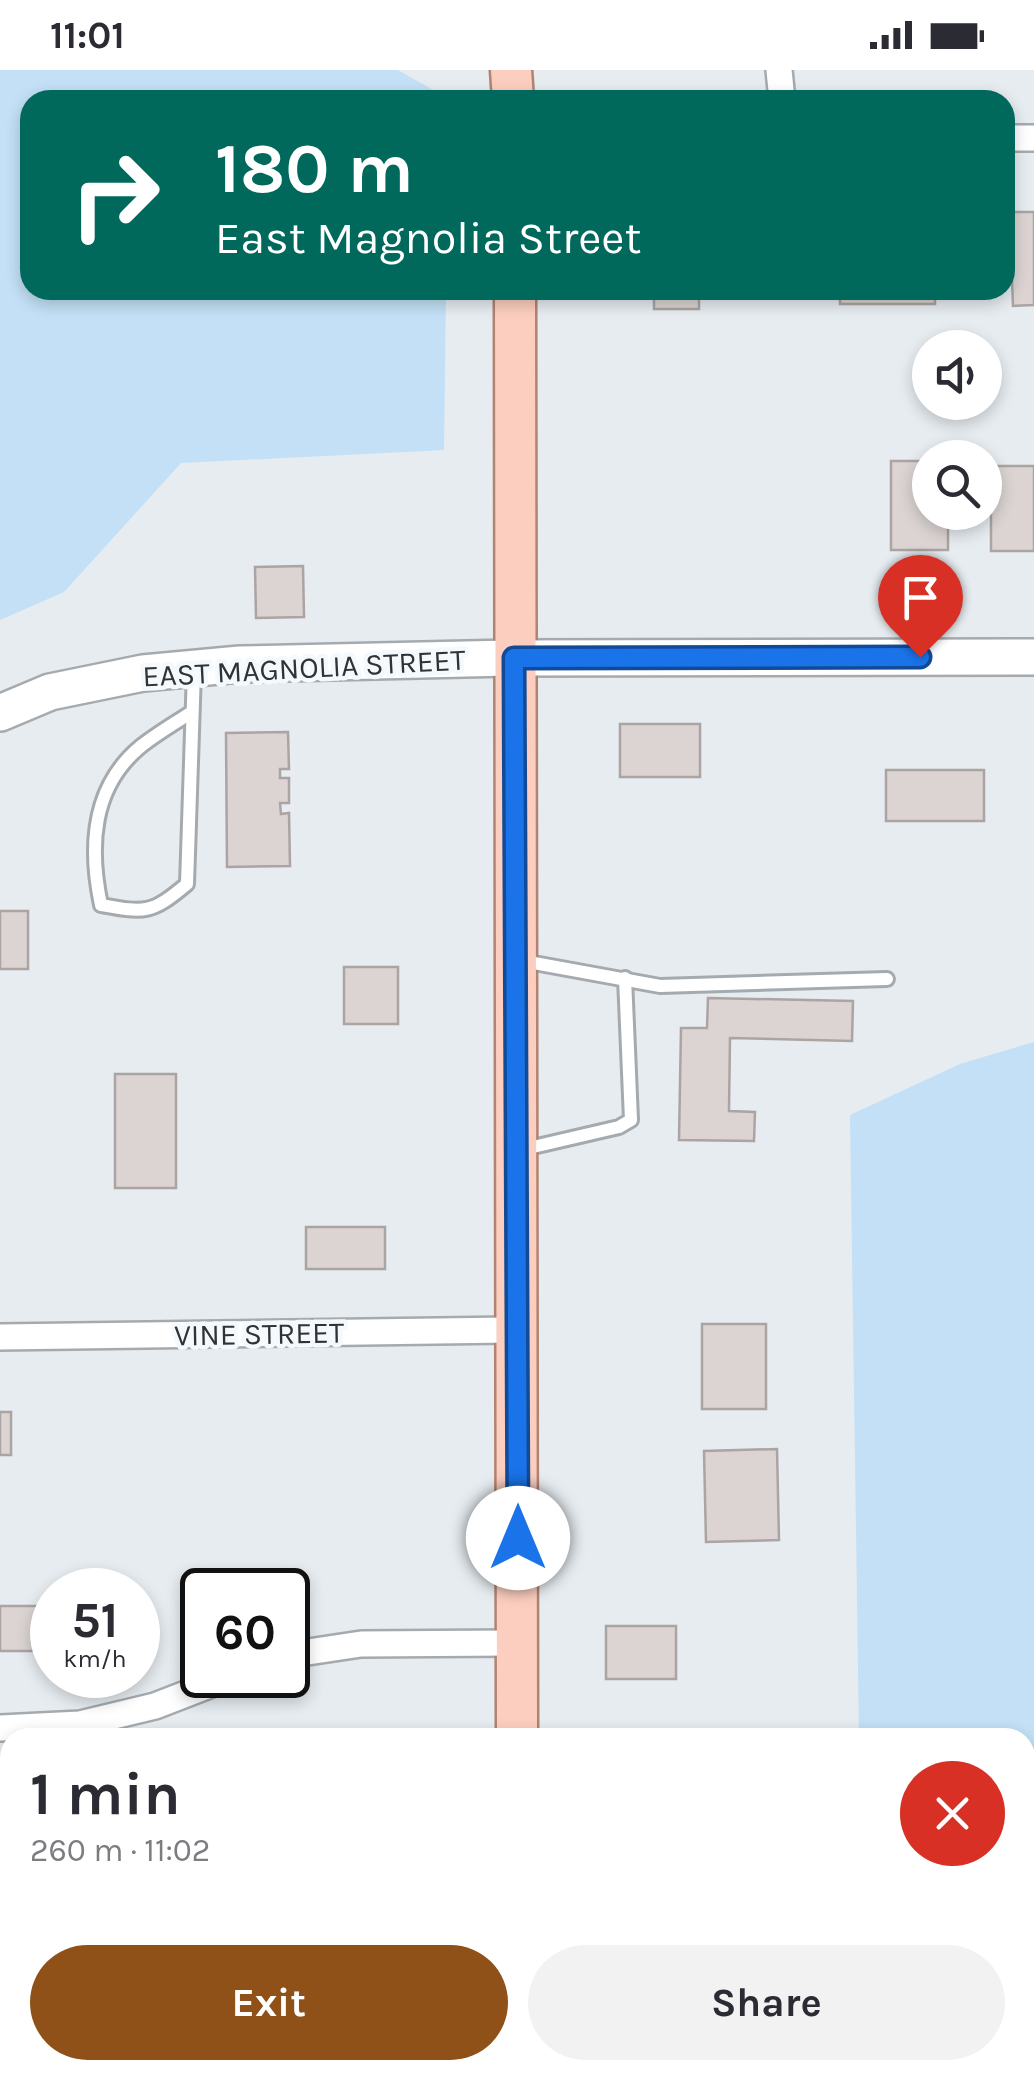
<!DOCTYPE html>
<meta charset="utf-8">
<style>
:root{--surface:#fff;--page:#f2f2f3;--text:#2b2b33;--muted:#7c7c81;--accent:#905118}
body{margin:0;font-family:Karla,sans-serif;background:var(--page);color:var(--text);height:100vh;display:flex;flex-direction:column;font-size:38px;white-space:nowrap}
*{box-sizing:border-box;margin:0}
p{font-size:32px;color:var(--muted)}
.icon{flex:none;width:55px;height:55px;fill:none;stroke:currentColor;stroke-width:2;stroke-linecap:round;stroke-linejoin:round}
.map{position:relative;flex:1;overflow:hidden}
.details{position:absolute;left:0px;top:1658px;width:1035px;height:352px;display:flex;flex-direction:column;background:var(--surface);border-radius:30px 30px 0 0;box-shadow:0 5px 15px #0003}
.details>*{flex:none}
.top-card{position:absolute;left:20px;top:20px;width:995px;height:210px;border-radius:30px;box-shadow:0 5px 15px #0003;background:#00695c;color:#fff;overflow:hidden}
.controls{position:absolute;left:912px;top:260px;display:grid;gap:20px}
.controls a{display:grid;place-items:center;width:90px;height:90px;border-radius:50%;background:var(--surface);box-shadow:0 5px 15px #0003;font-size:50px}
.speed{position:absolute;left:30px;top:1498px;display:flex;gap:20px;font-size:50px;font-weight:700;text-align:center}
.speed>*{display:grid;place-content:center;width:130px;height:130px;border-radius:50%;background:var(--surface);box-shadow:0 5px 15px #0003;line-height:1}
.speed small{font-size:25px;font-weight:400}
.speed .limit{border:5px solid #111;border-radius:15px;background:#fff;color:#111}
.pin{position:absolute;display:grid;place-items:center;width:85px;height:85px;color:#fff;margin:-102px -42px;border-radius:50% 50% 50% 0;rotate:-45deg;box-shadow:0 0 10px #0007}
.pin .icon{rotate:45deg}
.me{position:absolute;width:110px;margin:-55px;rotate:0deg;stroke-linejoin:round;filter:drop-shadow(0 0 8px #0008)}
.turn{display:flex;align-items:center;gap:35px;height:210px;padding:0 30px;font-size:45px}
.turn .icon{width:130px;height:130px;stroke-width:2.5}
.turn b{display:block;font-size:70px;line-height:85px}
.round{display:grid;place-items:center;flex:none;width:105px;height:105px;border-radius:52px;background:var(--page)}
.headline{display:flex;align-items:center;justify-content:space-between;height:170px;padding:0 30px}
h1{font-size:60px;font-weight:700;line-height:75px}
.action{display:flex;gap:20px;margin-top:auto;padding:20px 30px}
.action a{flex:1;height:115px;border-radius:60px;background:var(--accent);color:#fff;font-size:40px;font-weight:700;line-height:115px;text-align:center}
.action a+a{background:var(--page);color:var(--text)}
.status{display:flex;justify-content:space-between;align-items:center;height:70px;padding:0 50px;background:var(--surface);direction:ltr}
.status svg{height:28px;fill:currentColor}
.map>svg:first-child{display:block}
</style>
<div class="status"><b>11:01</b><svg viewBox="0 0 49 12"><path d="M0 12V9h3v3zM5 12V6h3v6zM10 12V3h3v9zM15 12V0h3v12zM26 1h20v11H26zM47 4h2v5h-2z"/></svg></div>
<div class="map">
<svg width="1034" height="2008" viewBox="0 0 1034 2008">
<rect width="100%" height="100%" fill="#e6ecf0"/>
<!-- built -->
<path fill="#d5e1eb" d="M1025 1977H1034V2008H568V2000H1025Z"/>
<!-- green -->
<g fill="#c3e0f6">
<path d="M0 0H398L449 29 30 30V220H446L444 380 181 393 64 522 0 550Z"/>
<path d="M1034 972V1977H1025V1668L859 1667 850 1045 960 994Z"/>
<path d="M0 1780 10 1837V2000H220L253 2003 269 2008H0Z"/>
</g>
<!-- building -->
<g fill="#dbd4d3" stroke="#aba4a3" stroke-width="2.5">
<path d="M1005 142H1034V235L1013 236 1012 210H1005Z"/>
<rect x="654" y="220" width="45" height="19"/>
<rect x="721" y="220" width="94" height="4"/>
<rect x="840" y="220" width="95" height="14"/>
<path d="M891 391H930V442H948V480H891Z"/>
<rect x="991" y="396" width="43" height="85"/>
<path d="M303 496 304 547 256 548 255 497Z"/>
<rect x="620" y="654" width="80" height="53"/>
<path d="M288 662 289 699H280V708H289V733H280L281 744 289 743 290 796 227 797 226 663Z"/>
<rect x="886" y="700" width="98" height="51"/>
<rect x="0" y="841" width="28" height="58"/>
<rect x="344" y="897" width="54" height="57"/>
<path d="M708 928 853 931 852 971 730 968 729 1041 755 1042 754 1071 679 1070 681 958H707Z"/>
<rect x="115" y="1004" width="61" height="114"/>
<rect x="306" y="1157" width="79" height="42"/>
<rect x="702" y="1254" width="64" height="85"/>
<rect x="0" y="1342" width="11" height="43"/>
<path d="M777 1379 779 1470 706 1472 704 1381Z"/>
<rect x="0" y="1536" width="52" height="45"/>
<rect x="606" y="1556" width="70" height="53"/>
<rect x="0" y="1723" width="10" height="43"/>
</g>
<g fill="none" stroke-linecap="round" stroke-linejoin="round">
<!-- lane casing -->
<g stroke="#a5aaae" stroke-width="18">
<g id="lane">
<path d="M192 642C175 653 156 664 140 677 91 718 89 778 101 835 146 843 151 844 187 814L194 601"/>
<path d="M523 891 660 916 887 909"/>
<path d="M520 1080 619 1057 631 1050 625 908"/>
</g>
</g>
<!-- street casing -->
<g stroke="#a5aaae" stroke-width="30">
<g id="street">
<path d="M779 0 782 30"/>
<path d="M1005 68H1034"/>
<path d="M0 1267 518 1260"/>
<path d="M288 1585 361 1574 518 1573"/>
<path d="M0 1658 80 1654 155 1636 235 1605"/>
</g>
</g>
<!-- secondary casing -->
<g stroke="#a5aaae" stroke-width="40">
<path id="secondary" d="M0 643 50 622 143 603 240 594 514 588 1034 587"/>
</g>
<!-- primary casing -->
<g stroke="#b38372" stroke-width="45">
<g id="primary">
<path d="M511 0 513 30"/>
<path d="M515 220 517 1668"/>
<path d="M518 2000V2008"/>
</g>
</g>
<!-- lane -->
<use href="#lane" stroke="#fff" stroke-width="12"/>
<!-- street -->
<use href="#street" stroke="#fff" stroke-width="25"/>
<!-- secondary -->
<use href="#secondary" stroke="#fff" stroke-width="35"/>
<!-- primary -->
<use href="#primary" stroke="#fccebf" stroke-width="40"/>
</g>
<g fill="none" stroke-linecap="round" stroke-linejoin="round">
<!-- route casing -->
<g stroke="#114b97" stroke-width="25">
<path id="route" d="M518 1468 514 588 920 587"/>
</g>
<!-- route -->
<use href="#route" stroke="#1a73e8" stroke-width="18"/>
</g>
<g text-anchor="middle" dominant-baseline="central" stroke-width="9" stroke-linejoin="round" paint-order="stroke">
<!-- street labels -->
<g font-size="30" fill="#303233" stroke="#f4f9fd">
<text transform="translate(304 598) rotate(-3)">EAST MAGNOLIA STREET</text>
<text transform="translate(259 1264) rotate(-1)">VINE STREET</text>
</g>
</g>
</svg>
<div class="controls">
<a><svg class="icon" aria-label="sound" viewBox="0 0 24 24"><path d="M4 9h4l5-4v14l-5-4H4zM17 9q2 3 0 6"/></svg></a>
<a><svg class="icon" aria-label="search" viewBox="0 0 24 24"><circle cx="10" cy="10" r="6"/><path d="M15 15l6 6"/></svg></a>
</div>
<div class="speed"><div>51<small>km/h</small></div><div class="limit">60</div></div>
<div class="pin" style="left:920px;top:587px;background:#d93025"><svg class="icon" aria-label="arrive" viewBox="0 0 24 24"><path d="M6 21V4h12l-3 4 3 4H6"/></svg></div>
<svg class="me" style="left:518px;top:1468px" viewBox="-20 -20 40 40"><circle r="19" fill="#fff"/><path d="M0-13L10 11 0 6-10 11z" fill="#1a73e8"/></svg>
<div class="top-card">
<div class="turn"><svg class="icon" aria-label="right" viewBox="0 0 24 24"><path d="M7 20v-9h11M14 6l5 5-5 5"/></svg><div><b>180 m</b>East Magnolia Street</div></div>
</div>
<section class="details">
<div class="headline"><div><h1>1 min</h1><p>260 m · 11:02</p></div><a class="round" style="background:#d93025;color:#fff"><svg class="icon" aria-label="close" viewBox="0 0 24 24"><path d="M6 6l12 12M18 6L6 18"/></svg></a></div>
<div class="action"><a>Exit</a><a>Share</a></div>
</section>
</div>
